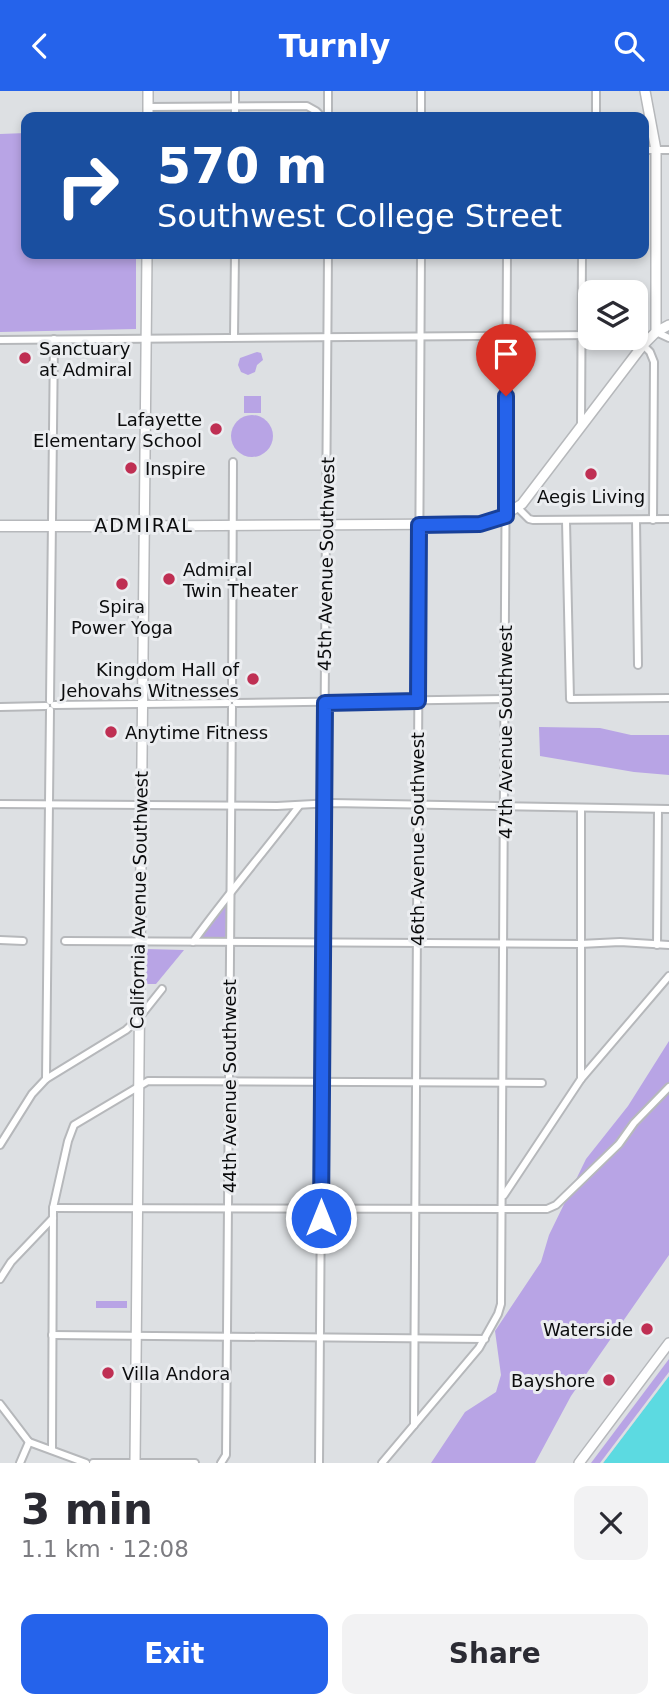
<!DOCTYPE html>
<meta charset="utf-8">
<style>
:root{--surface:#fff;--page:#f2f2f3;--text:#2b2b33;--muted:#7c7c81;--accent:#2563eb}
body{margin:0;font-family:"DejaVu Sans",sans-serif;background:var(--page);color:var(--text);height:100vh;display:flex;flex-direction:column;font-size:26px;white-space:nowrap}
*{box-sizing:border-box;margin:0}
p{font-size:23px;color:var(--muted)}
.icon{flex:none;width:38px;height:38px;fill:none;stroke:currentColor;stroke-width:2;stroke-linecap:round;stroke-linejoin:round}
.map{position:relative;height:1372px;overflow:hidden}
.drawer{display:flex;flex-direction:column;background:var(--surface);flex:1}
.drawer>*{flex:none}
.hud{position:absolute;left:21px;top:21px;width:628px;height:147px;border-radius:14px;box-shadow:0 4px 10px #0003;background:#1a4fa0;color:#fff;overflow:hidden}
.fabs{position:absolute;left:578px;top:189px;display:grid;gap:14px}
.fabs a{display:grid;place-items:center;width:70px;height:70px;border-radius:14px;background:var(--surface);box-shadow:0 4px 10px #0003;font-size:35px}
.pin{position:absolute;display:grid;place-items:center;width:60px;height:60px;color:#fff;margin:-72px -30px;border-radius:50% 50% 50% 0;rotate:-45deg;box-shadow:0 0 7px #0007}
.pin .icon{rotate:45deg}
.me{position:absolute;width:77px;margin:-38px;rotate:0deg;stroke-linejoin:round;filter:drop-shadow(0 0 5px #0008)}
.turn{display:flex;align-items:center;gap:24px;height:147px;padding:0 21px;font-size:32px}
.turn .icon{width:91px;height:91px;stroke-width:2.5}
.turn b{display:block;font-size:49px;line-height:60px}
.round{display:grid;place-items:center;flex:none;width:74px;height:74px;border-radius:14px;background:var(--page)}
.summary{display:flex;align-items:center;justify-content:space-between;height:119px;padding:0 21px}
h1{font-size:42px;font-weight:700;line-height:52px}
.action{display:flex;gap:14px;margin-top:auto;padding:14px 21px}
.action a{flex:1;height:80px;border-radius:14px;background:var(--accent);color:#fff;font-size:28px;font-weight:700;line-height:80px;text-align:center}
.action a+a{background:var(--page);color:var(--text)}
header{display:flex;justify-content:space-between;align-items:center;height:91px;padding:0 21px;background:var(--accent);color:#fff;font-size:32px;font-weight:700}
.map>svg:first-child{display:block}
</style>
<header><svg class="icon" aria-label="back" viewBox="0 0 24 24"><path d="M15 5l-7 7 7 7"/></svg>Turnly<svg class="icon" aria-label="search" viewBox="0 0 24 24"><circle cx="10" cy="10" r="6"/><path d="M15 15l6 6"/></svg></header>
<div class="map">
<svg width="669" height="1372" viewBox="0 0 669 1372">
<rect width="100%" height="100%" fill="#dde0e3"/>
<!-- green -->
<g fill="#b8a4e5">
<path d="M26 42V163H136V238L0 241V43Z"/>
<path d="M257 261 261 262 263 269 257 274 255 281 248 284 241 281 238 274 240 267Z"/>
<rect x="244" y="305" width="17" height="17"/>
<circle cx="252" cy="345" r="21"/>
<path d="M539 636 600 637 631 644H669V684L634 681 540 665Z"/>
<path d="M227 810V844L223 848H200Z"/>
<path d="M146 858 184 859 156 893H146Z"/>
<path d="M669 950V1164L571 1305 535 1372H431L465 1321 496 1301 501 1284 495 1240 541 1171 549 1144 586 1068 628 1015Z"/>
<rect x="96" y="1210" width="31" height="7"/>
<path d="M669 1268V1285L603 1372H591Z"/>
</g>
<!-- water -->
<path fill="#5cdae1" d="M669 1285V1372H603Z"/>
<!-- pier -->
<path fill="#dde0e3" d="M669 1281V1285L603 1372H600Z"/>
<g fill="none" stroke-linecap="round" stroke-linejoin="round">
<!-- street casing -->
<g stroke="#b6b8bb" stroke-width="10">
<g id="street">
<path d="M328 0V26"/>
<path d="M421 0V26"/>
<path d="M148 16 307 15 316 20 322 26"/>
<path d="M235 26V0"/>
<path d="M596 26V0"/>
<path d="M644 59H669"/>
<path d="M656 241 669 247"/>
<path d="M234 245 235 163"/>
<path d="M635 246 650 261 654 271 653 429"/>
<path d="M0 249 590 244"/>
<path d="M581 334 582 163"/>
<path d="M518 417 529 428 533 429 669 428"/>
<path d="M636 429 638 574"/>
<path d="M566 430 570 608 669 607"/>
<path d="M232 608 233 371"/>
<path d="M50 610 54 248"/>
<path d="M236 612 505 608"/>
<path d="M54 614 228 612"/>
<path d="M0 616 46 615"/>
<path d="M0 713 277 715 332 712 669 718"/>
<path d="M581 717V988"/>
<path d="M0 849 23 850"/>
<path d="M65 850 580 853 620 851 669 854"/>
<path d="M193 851C227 804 264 761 299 715"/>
<path d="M657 854 658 718"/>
<path d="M46 988 50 619"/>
<path d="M0 1054 32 1003 46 988 126 939 138 928 162 898"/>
<path d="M504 1104 581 988 669 885"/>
<path d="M53 1117 547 1118 556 1114 619 1053 634 1032 669 996"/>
<path d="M0 1188 11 1171 53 1127"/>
<path d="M52 1244 485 1248"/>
<path d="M0 1313 29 1351"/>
<path d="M414 1334 421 163"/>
<path d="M29 1351 86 1372"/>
<path d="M52 1359 53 1117 68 1050 74 1034 148 990 542 992"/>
<path d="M20 1372 29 1351"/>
<path d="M93 1372H195"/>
<path d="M221 1372 226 1364 232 616"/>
<path d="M319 1372 328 163"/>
<path d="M382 1372 479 1257 498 1223 501 1213 507 163"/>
</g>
</g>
<!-- secondary casing -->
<g stroke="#b6b8bb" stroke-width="12">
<g id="secondary">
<path d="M645 0 656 59V241"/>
<path d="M148 26V0"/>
<path d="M143 435 463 433 498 428 522 413 643 254 656 241 669 234"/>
<path d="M135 1372 147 163"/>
<path d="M579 1372 669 1252"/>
</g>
</g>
<!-- primary casing -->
<g stroke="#b6b8bb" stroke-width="13">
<path id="primary" d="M0 435H143"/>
</g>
<!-- street -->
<use href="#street" stroke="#fff" stroke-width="6"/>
<!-- secondary -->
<use href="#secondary" stroke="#fff" stroke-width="9"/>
<!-- primary -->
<use href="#primary" stroke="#fff" stroke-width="10"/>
</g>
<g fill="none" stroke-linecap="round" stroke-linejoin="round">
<!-- route casing -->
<g stroke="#184099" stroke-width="18">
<path id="route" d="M321 1127 325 612 418 610 419 434 480 433 506 425V305"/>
</g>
<!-- route -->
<use href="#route" stroke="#2563eb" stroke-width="12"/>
</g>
<!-- markers -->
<g fill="#bf2f53" stroke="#ebedf0" stroke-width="2.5">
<circle cx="25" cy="267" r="7"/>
<circle cx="216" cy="338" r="7"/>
<circle cx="131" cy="377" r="7"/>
<circle cx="591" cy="383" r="7"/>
<circle cx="169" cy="488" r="7"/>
<circle cx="122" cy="493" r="7"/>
<circle cx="253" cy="588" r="7"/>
<circle cx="111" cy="641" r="7"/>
<circle cx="647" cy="1238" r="7"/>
<circle cx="108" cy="1282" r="7"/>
<circle cx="609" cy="1289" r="7"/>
</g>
<g text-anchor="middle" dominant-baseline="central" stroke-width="6" stroke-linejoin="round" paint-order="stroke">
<!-- poi labels -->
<g font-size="18" fill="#0b0c0d" stroke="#ebedf0" text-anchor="start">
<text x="39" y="257">Sanctuary<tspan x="39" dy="21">at Admiral</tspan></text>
<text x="202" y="328" text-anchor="end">Lafayette<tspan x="202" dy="21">Elementary School</tspan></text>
<text x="145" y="377">Inspire</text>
<text x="591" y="405" text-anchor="middle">Aegis Living</text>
<text x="183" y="478">Admiral<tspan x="183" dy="21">Twin Theater</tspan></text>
<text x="122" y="515" text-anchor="middle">Spira<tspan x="122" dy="21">Power Yoga</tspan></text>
<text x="239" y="578" text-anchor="end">Kingdom Hall of<tspan x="239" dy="21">Jehovahs Witnesses</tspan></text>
<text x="125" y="641">Anytime Fitness</text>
<text x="633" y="1238" text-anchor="end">Waterside</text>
<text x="122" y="1282">Villa Andora</text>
<text x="595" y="1289" text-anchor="end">Bayshore</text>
</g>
<!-- street labels -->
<g font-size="18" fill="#0b0c0d" stroke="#ebedf0">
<text transform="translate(326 473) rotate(-89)">45th Avenue Southwest</text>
<text transform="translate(505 641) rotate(-90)">47th Avenue Southwest</text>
<text transform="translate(417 748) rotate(-90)">46th Avenue Southwest</text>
<text transform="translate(139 809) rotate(-89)">California Avenue Southwest</text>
<text transform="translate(229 995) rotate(-90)">44th Avenue Southwest</text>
</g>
<!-- neighbourhood labels -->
<g font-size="19" letter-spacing="2" fill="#0b0c0d" stroke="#ebedf0">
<text x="144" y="434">ADMIRAL</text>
</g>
</g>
</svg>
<div class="fabs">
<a><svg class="icon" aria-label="layers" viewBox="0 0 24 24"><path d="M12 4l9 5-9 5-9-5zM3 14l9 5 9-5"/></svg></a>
</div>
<div class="pin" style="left:506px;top:305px;background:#d93025"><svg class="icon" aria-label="arrive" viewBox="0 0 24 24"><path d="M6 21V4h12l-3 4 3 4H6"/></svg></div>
<svg class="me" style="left:321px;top:1127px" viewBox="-20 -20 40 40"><circle r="17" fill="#2563eb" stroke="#fff" stroke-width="3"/><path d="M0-11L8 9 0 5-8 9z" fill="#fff"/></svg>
<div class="hud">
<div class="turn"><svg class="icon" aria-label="right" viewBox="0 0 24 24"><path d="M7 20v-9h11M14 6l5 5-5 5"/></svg><div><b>570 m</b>Southwest College Street</div></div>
</div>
</div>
<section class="drawer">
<div class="summary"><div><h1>3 min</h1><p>1.1 km · 12:08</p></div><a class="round"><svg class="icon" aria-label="close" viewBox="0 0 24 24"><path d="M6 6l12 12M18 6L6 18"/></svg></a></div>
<div class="action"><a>Exit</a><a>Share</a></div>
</section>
